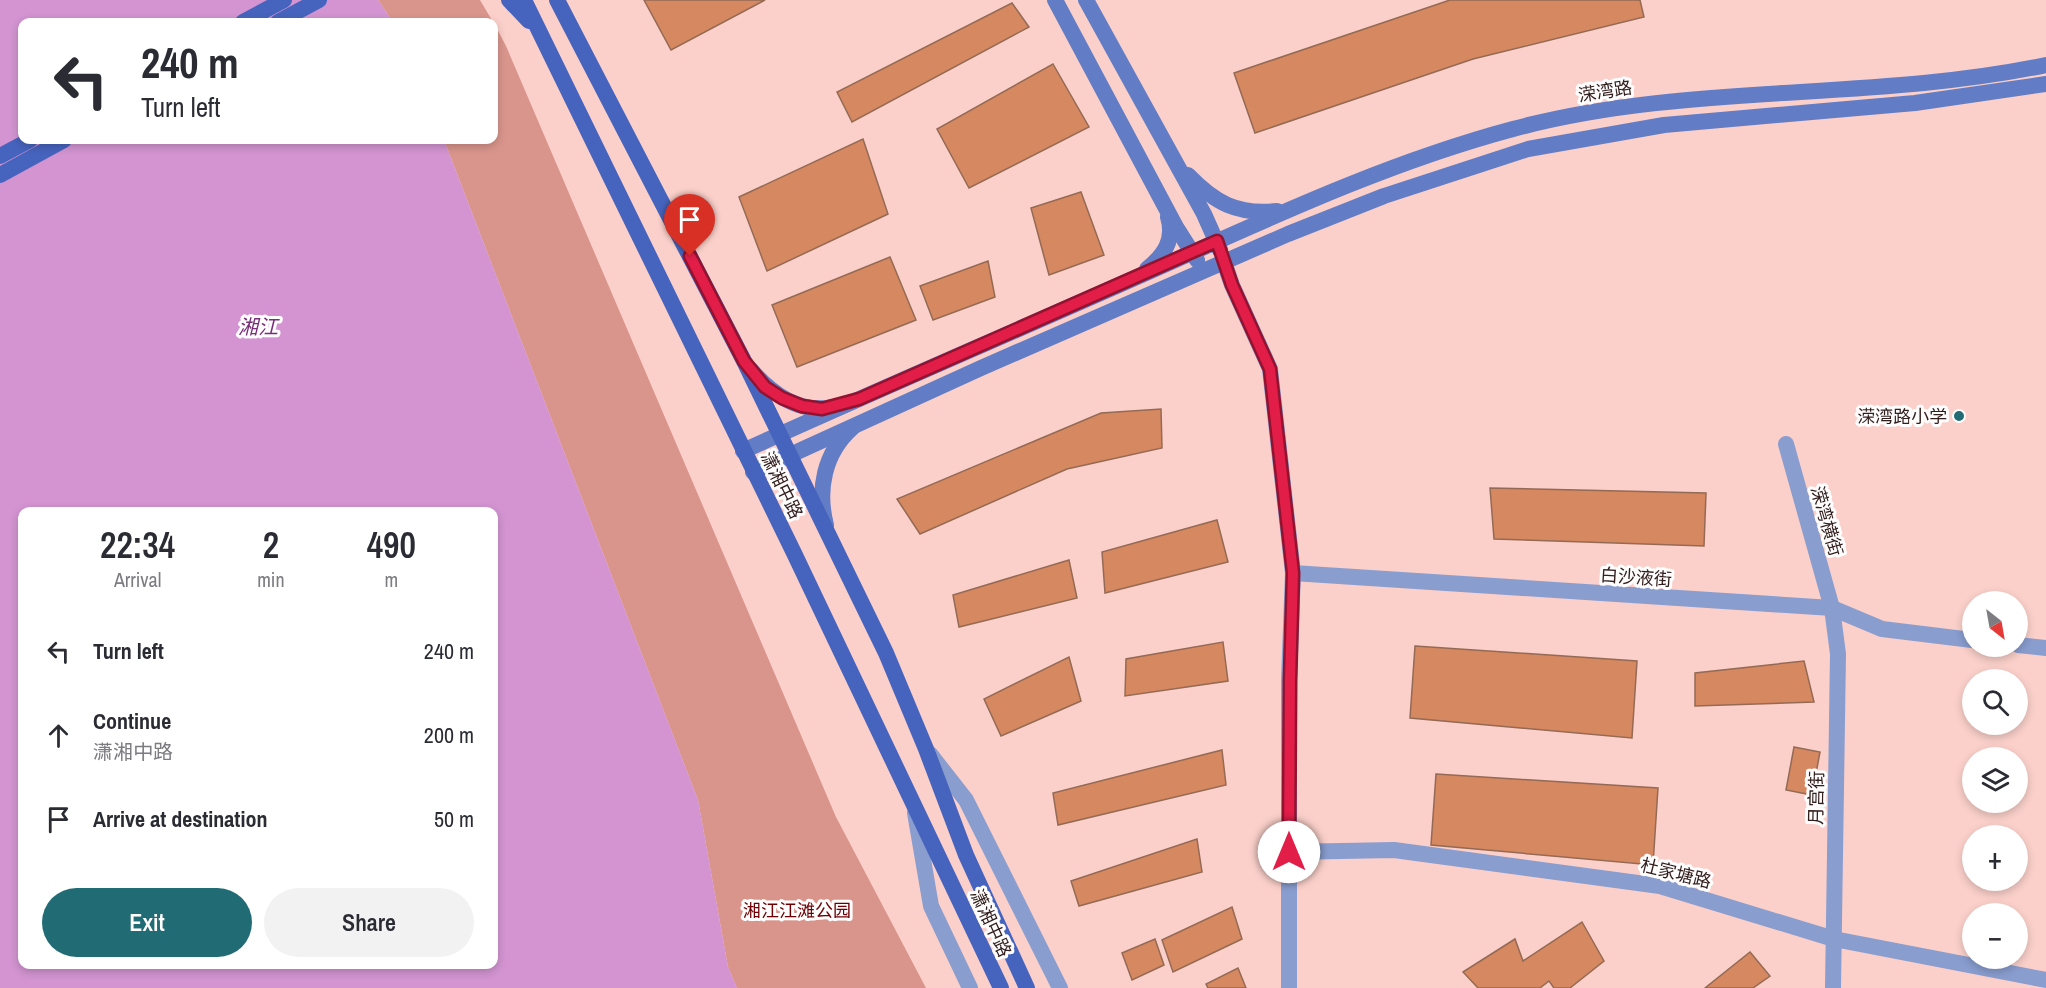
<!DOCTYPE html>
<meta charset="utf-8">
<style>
:root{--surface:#fff;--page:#f2f2f3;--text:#2b2b33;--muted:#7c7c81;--accent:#216b75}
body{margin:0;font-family:"Archivo Narrow","Noto Sans SC",sans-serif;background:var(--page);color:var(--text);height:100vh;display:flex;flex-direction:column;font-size:22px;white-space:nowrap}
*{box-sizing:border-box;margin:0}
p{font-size:20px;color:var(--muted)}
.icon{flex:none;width:33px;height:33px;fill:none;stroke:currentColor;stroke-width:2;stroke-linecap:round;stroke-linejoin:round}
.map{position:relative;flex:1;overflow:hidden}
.sheet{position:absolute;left:18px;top:507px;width:480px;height:462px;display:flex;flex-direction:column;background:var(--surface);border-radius:12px;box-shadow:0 3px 9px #0003}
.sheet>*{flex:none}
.banner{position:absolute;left:18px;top:18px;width:480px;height:126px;border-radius:12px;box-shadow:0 3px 9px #0003;background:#fff;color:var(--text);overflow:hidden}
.needle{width:39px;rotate:149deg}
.controls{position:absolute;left:1962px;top:591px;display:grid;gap:12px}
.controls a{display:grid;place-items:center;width:66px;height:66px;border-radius:50%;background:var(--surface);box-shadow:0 3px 9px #0003;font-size:30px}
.pin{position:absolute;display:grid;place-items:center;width:51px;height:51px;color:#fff;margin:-62px -26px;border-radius:50% 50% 50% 0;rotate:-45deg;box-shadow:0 0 6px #0007}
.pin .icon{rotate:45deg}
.me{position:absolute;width:66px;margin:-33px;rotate:0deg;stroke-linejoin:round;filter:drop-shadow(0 0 4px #0008)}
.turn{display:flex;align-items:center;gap:21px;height:126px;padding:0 24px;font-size:27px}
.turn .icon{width:78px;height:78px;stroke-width:2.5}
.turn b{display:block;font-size:42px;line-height:51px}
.eta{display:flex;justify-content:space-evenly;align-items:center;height:102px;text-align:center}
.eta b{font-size:36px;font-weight:600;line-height:42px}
.primary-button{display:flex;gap:12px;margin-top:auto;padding:12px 24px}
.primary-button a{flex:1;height:69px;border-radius:36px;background:var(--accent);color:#fff;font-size:24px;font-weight:600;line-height:69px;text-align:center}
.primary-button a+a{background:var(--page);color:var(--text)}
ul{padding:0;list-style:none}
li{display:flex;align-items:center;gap:18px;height:84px;padding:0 24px}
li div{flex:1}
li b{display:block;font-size:22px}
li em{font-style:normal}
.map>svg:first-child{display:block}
</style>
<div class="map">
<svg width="2046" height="988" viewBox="0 0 2046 988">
<rect width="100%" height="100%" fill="#fbd0ca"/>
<!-- green -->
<g fill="#d9958c">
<path d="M378 0H480L493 22H393Z"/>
<path d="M494 23 506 46 836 817 926 988H737L728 967 698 800 444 140H494Z"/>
</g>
<!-- water -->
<path fill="#d394d1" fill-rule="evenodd" d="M0 0H378L393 22H22V140H444L698 800 728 967 737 988H0ZM22 512H494V964H22Z"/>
<!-- building -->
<g fill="#d68860" stroke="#946a55" stroke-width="1.5">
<path d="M644 0H765L671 50Z"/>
<path d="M1450 0H1640L1644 17 1473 59 1255 133 1234 73Z"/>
<path d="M1012 3 1029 27 852 122 837 92Z"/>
<path d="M1053 64 1089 127 969 188 937 129Z"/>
<path d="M863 139 888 214 767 271 739 197Z"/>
<path d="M1081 192 1104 255 1049 275 1031 208Z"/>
<path d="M890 257 916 320 797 367 772 305Z"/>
<path d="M988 261 995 297 933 320 920 286Z"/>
<path d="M1161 409 1162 448 1067 469 920 534 897 499 1101 413Z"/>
<path d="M1490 488 1706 493 1704 546 1494 539Z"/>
<path d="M1217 520 1228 562 1105 593 1102 552Z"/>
<path d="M1069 560 1077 598 959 627 953 595Z"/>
<path d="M1223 642 1228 681 1125 696 1126 659Z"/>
<path d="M1415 646 1637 661 1632 738 1410 718Z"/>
<path d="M1069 657 1081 701 1001 736 984 699Z"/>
<path d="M1804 661 1814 702 1695 706V673Z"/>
<path d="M1794 747 1820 752 1812 795 1786 790Z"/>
<path d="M1222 750 1226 785 1058 825 1053 793Z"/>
<path d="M1436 774 1658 788 1653 865 1431 845Z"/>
<path d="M1197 839 1202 872 1079 906 1071 881Z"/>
<path d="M1232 907 1242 939 1173 972 1162 940Z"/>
<path d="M1582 922 1604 961 1570 988H1554L1549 981 1540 988H1478L1463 972 1515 939 1523 961Z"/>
<path d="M1155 939 1164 965 1132 980 1122 953Z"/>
<path d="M1750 952 1770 976 1753 988H1705Z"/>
<path d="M1238 968 1246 988H1208L1206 984Z"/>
</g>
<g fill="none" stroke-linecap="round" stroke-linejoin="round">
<!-- minor -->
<g stroke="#899dcf" stroke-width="16">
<path d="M1786 444 1832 608 1838 654 1833 988"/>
<path d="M1289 852 1394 850 1660 886 1834 939 2046 980"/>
</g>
<!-- tertiary -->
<g stroke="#899dcf" stroke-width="16">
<path d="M1224 262 1232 285 1270 369 1293 573 1289 680V988"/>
<path d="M1293 573 1832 608 1882 629 1972 640"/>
<path d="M2018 645 2046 648"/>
<path d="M930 754 966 800 1060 988"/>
<path d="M915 813 931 906 970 988"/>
</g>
<!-- secondary -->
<g stroke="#627dc5" stroke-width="16">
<path d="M1055 0 1176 227 1197 260"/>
<path d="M1086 0 1204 214 1220 250"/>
<path d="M1188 175C1215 203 1237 215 1277 211"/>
<path d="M1147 269C1164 255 1175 240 1168 217"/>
<path d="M751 370C772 394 799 414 832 407"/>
<path d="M743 451C892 383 1042 320 1191 253 1296 206 1401 159 1513 129 1687 82 1870 102 2046 65"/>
<path d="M753 472 981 368 1288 234 1384 196 1528 149 1664 125 1915 103 2046 84"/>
<path d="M826 525C817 490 824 453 852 428"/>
</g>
<!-- primary -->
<g stroke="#4664be" stroke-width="16">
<path d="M509 0 529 21"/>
<path d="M524 0 794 553 1001 988"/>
<path d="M557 0 744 361 886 653 926 749 966 855 1027 988"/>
<path d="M243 22 284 0"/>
<path d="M278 22 319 0"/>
<path d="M0 156 30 140"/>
<path d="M0 175 64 140"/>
</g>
</g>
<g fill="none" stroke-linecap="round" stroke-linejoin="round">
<!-- route casing -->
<g stroke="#92132f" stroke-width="15">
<path id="route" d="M690 256 744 361 765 387 782 398 802 406 822 409 859 399 1217 241 1232 285 1270 369 1293 573 1290 680 1289 852"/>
</g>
<!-- route -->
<use href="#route" stroke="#e11d48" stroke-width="10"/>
</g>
<!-- markers -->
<circle fill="#216b75" stroke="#fdfdfd" stroke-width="2" cx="1959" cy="416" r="6"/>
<g text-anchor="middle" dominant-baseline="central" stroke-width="6" stroke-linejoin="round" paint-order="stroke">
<!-- street labels -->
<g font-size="18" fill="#311d1b" stroke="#fdfdfd">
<text transform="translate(1605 91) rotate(-9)">溁湾路</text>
<text transform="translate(782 485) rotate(64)">潇湘中路</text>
<text transform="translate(1827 521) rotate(74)">溁湾横街</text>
<text transform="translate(1636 577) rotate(4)">白沙液街</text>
<text transform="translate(1816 798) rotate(-89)">月宫街</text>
<text transform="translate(1676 873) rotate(14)">杜家塘路</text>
<text transform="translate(991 923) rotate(65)">潇湘中路</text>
</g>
<!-- poi labels -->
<g font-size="18" fill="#311d1b" stroke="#fdfdfd" text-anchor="end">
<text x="1947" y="416">溁湾路小学</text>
</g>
<!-- park labels -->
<g font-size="18" fill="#6e0004" stroke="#fdfdfd">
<text x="797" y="910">湘江江滩公园</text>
</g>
<!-- water labels -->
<g font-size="20" font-style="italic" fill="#782e78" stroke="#fdfdfd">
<text x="258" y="326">湘江</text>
</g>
</g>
</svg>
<div class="controls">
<a><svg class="needle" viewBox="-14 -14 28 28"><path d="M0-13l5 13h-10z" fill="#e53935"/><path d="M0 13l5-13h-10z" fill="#7c7c81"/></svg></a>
<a><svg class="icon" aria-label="search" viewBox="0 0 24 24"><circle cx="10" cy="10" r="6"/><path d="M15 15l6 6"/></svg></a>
<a><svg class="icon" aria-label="layers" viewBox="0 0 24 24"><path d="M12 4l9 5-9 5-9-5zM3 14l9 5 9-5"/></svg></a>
<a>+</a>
<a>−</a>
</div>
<div class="pin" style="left:690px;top:256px;background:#d93025"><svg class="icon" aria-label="arrive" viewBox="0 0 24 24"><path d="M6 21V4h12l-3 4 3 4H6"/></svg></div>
<svg class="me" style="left:1289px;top:852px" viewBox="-20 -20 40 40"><circle r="19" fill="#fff"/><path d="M0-13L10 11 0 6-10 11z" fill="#e11d48"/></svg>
<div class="banner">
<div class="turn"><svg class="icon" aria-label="left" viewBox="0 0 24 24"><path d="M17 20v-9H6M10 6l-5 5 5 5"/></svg><div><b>240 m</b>Turn left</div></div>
</div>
<section class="sheet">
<div class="eta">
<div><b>22:34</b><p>Arrival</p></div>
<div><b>2</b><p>min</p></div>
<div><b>490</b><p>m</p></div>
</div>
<ul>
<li><svg class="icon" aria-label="left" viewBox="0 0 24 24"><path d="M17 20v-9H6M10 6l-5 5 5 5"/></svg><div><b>Turn left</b></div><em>240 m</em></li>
<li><svg class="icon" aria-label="ahead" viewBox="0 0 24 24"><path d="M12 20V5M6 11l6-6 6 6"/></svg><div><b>Continue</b><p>潇湘中路</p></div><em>200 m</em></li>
<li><svg class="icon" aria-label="arrive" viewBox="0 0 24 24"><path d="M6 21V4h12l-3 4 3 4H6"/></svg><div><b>Arrive at destination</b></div><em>50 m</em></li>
</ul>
<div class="primary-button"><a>Exit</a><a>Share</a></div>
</section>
</div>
